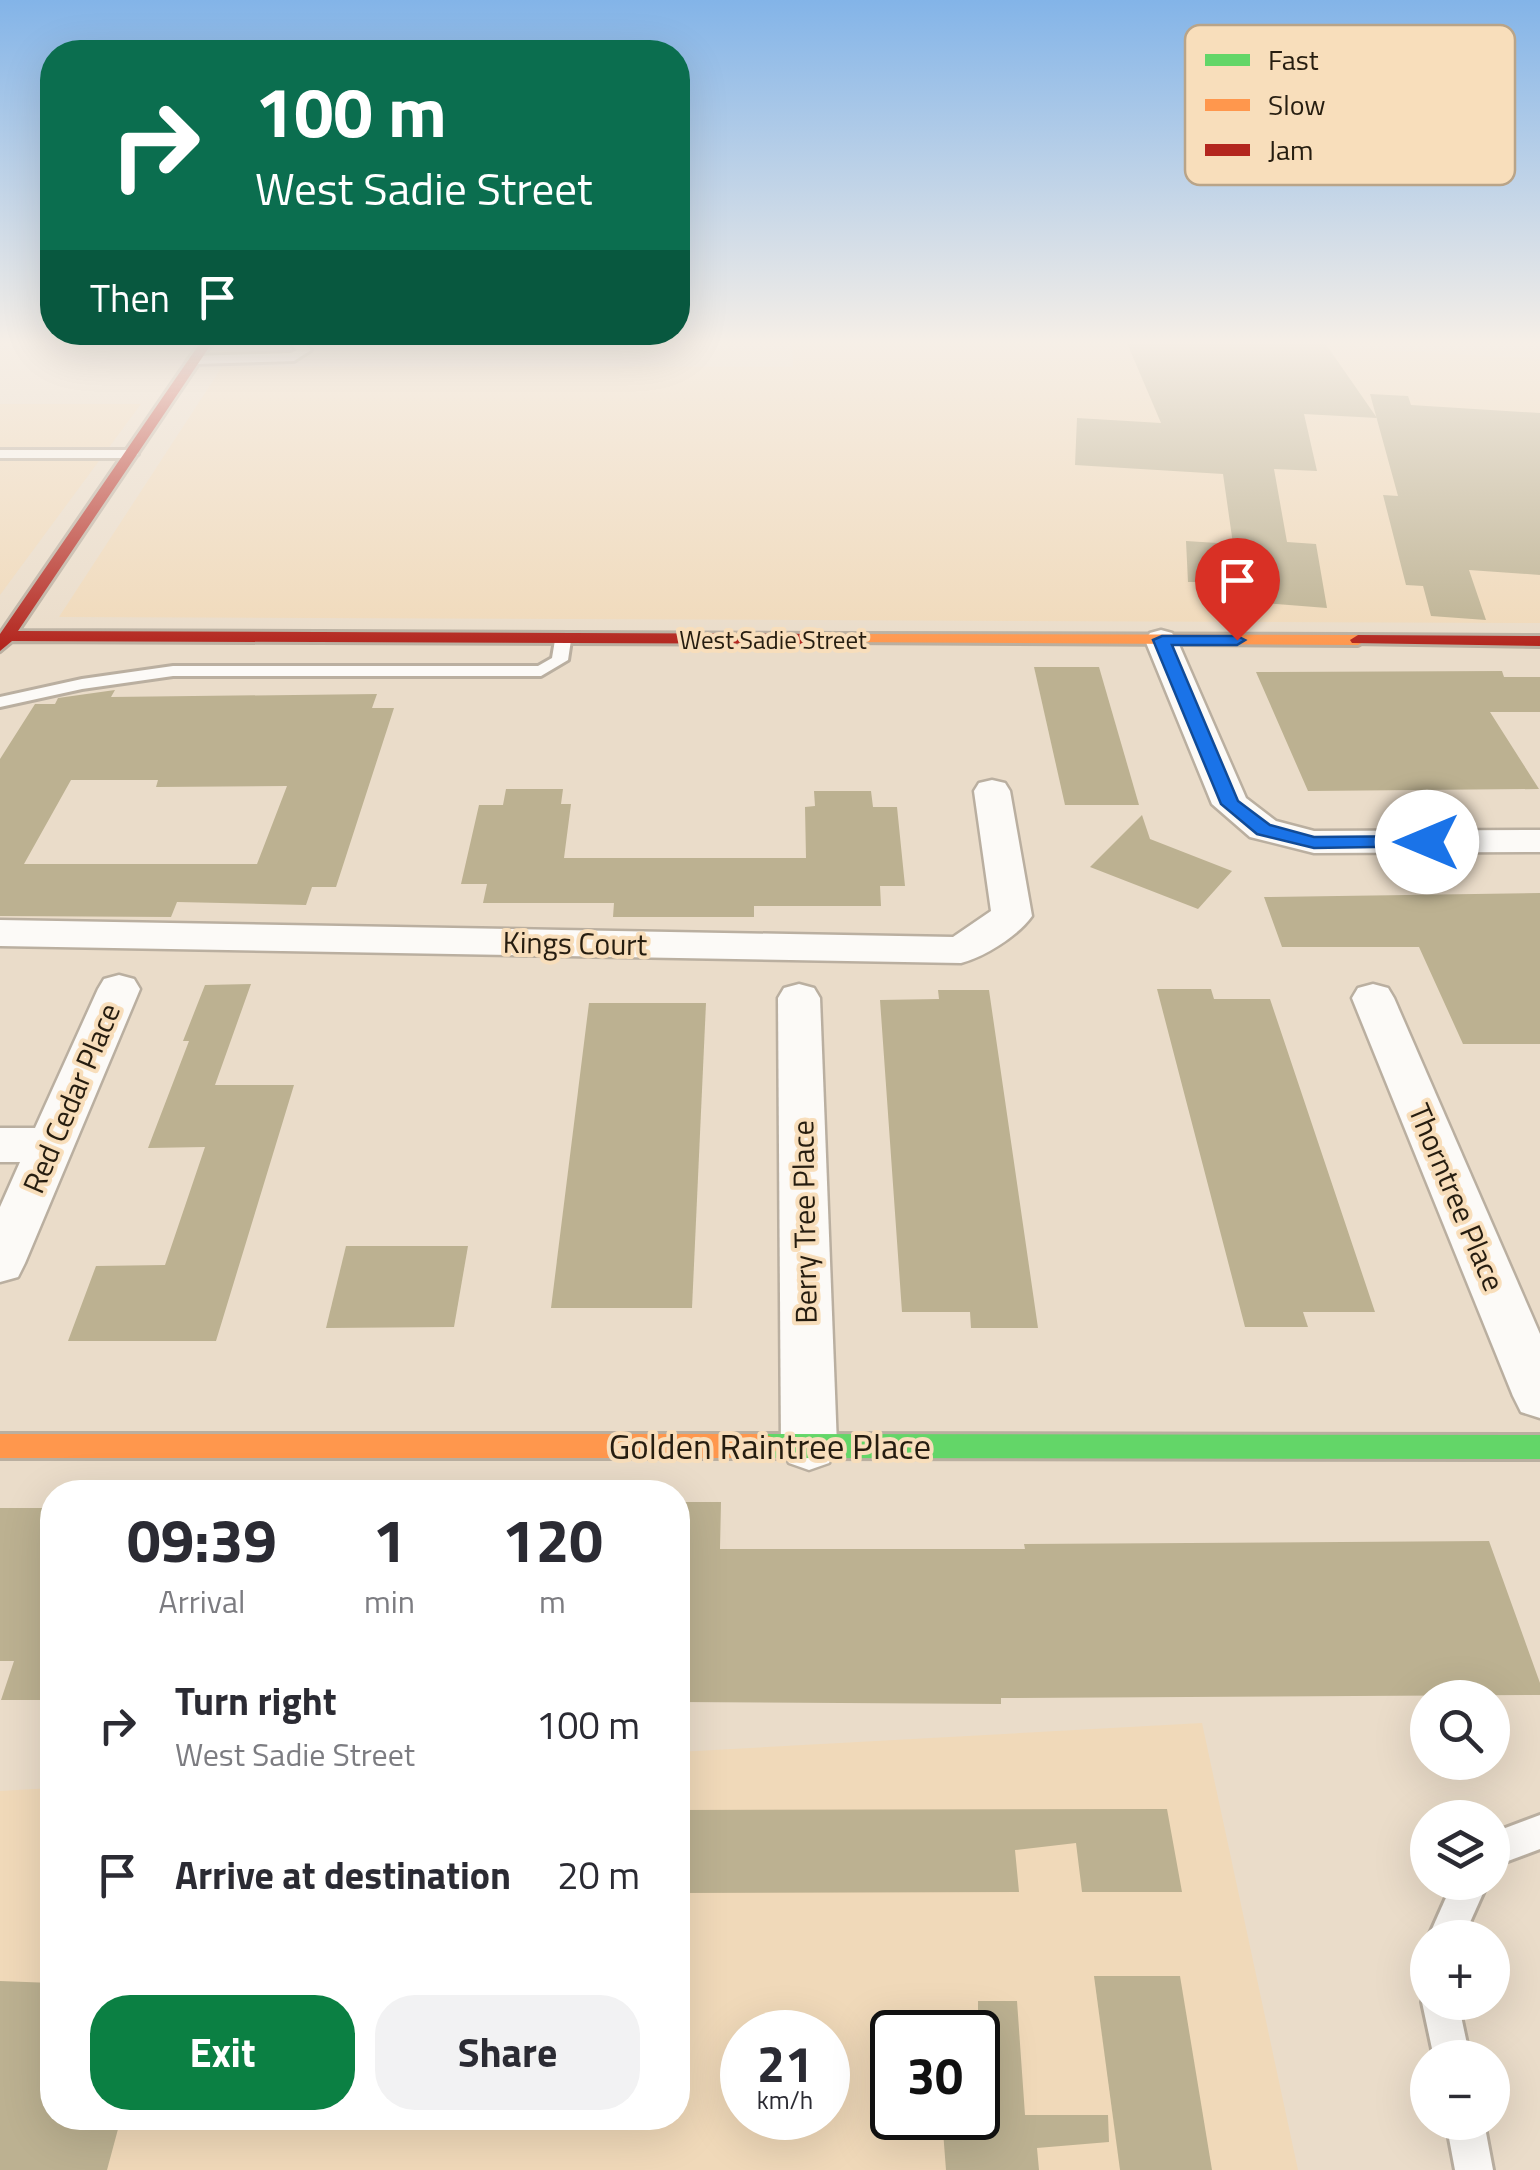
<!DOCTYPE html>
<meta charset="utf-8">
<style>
:root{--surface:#fff;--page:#f2f2f3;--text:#2b2b33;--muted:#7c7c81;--accent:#0b8043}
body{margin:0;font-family:"Titillium Web",sans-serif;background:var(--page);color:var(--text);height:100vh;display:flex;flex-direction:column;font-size:38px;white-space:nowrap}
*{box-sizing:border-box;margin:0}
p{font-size:32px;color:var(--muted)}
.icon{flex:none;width:55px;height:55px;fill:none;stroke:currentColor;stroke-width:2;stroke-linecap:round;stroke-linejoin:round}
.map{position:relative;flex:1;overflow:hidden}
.details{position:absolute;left:40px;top:1480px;width:650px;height:650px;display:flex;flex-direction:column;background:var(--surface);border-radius:40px;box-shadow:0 10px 40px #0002}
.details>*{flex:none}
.banner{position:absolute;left:40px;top:40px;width:650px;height:305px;border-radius:40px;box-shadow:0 10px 40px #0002;background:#0b6e4f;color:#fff;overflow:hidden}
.tools{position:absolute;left:1410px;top:1680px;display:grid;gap:20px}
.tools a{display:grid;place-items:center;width:100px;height:100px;border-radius:50%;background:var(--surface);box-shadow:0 10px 40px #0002;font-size:50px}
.speed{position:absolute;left:720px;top:2010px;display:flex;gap:20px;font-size:50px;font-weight:700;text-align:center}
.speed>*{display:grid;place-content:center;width:130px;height:130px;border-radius:50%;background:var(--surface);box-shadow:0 10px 40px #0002;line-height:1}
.speed small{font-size:25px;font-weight:400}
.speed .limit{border:5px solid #111;border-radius:15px;background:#fff;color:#111}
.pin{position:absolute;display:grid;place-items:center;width:85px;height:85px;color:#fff;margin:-102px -42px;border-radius:50% 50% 50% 0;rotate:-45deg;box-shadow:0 0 10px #0007}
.pin .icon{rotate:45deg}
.me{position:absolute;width:110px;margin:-55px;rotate:270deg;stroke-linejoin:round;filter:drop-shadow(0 0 8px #0008)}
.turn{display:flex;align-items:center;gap:35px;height:210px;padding:0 50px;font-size:45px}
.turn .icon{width:130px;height:130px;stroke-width:2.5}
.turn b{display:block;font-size:70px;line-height:85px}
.then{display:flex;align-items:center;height:95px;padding:0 50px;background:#0003;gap:20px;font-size:38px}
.eta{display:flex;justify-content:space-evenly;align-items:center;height:170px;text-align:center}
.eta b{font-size:60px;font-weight:700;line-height:70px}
.button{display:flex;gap:20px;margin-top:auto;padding:20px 50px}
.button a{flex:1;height:115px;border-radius:40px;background:var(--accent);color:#fff;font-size:40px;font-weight:700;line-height:115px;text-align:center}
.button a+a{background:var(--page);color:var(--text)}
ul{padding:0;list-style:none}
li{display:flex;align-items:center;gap:30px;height:150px;padding:0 50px}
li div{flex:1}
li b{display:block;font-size:38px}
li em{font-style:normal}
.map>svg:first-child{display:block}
</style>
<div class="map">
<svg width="1540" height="2170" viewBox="0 0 1540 2170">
<rect width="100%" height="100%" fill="#eadcc9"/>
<!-- built -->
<g fill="#f0d9b9" fill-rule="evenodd">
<path d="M792 343H1354L1358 349 1540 359V623L59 617 222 367H793Z"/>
<path d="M0 404H141L0 595Z"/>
<path d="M1202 1723 1298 2170H0V1791L52 1788V2118H678V1752ZM742 2032H828V2118H742ZM892 2032H978V2118H892Z"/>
</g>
<!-- building -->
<g fill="#bcb191" fill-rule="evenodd">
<path d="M1127 343H1325L1377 418 1304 414 1317 471 1274 469 1287 542 1316 544 1327 608 1249 602 1248 592 1198 588V582H1188L1186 541 1233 544 1223 474 1075 465 1077 418 1161 423Z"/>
<path d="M1370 394 1408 396 1411 405 1540 413V575L1469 570 1486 620 1431 616 1423 586 1406 585 1383 495 1398 496Z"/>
<path d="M1034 667H1099L1139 805H1065Z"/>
<path d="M1502 671 1504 677H1540V712H1490L1539 789 1308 791 1256 672Z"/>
<path d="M115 690 111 697 377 694 372 708H394L336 887H312L306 905 177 902 171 917 0 916V759L35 704H55L58 698ZM71 780H158L156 787 287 786 257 864H24Z"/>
<path d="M506 789H563L561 804H571L564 858H806L805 807 815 806 814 791H871L873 807H897L905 886H880L881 906H754V917H613L614 903H483L487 884H461L479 805H503Z"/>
<path d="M1142 815 1150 839 1232 871 1198 909 1090 867Z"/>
<path d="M1540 893V1044H1463L1419 947H1282L1264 897Z"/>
<path d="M251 984 215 1085H294L216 1341H68L96 1266 165 1265 205 1147 148 1148 189 1041H183L205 985Z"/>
<path d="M1157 989H1211L1214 999H1270L1375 1312H1303L1308 1327H1245Z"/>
<path d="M938 990H989L1038 1328H971L970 1312H902L880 1000 939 999Z"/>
<path d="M589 1003H706L692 1308H551Z"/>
<path d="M346 1246H468L454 1327 326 1328Z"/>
<path d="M678 1502H721L720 1549H1025L1024 1544 1489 1541 1540 1683V1695L1001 1698V1704L678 1702Z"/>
<path d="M0 1508H52V1700H1L14 1661H0Z"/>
<path d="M1167 1809 1182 1892H1082L1076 1843 1015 1850 1019 1892 678 1893V1810Z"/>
<path d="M1094 1976H1180L1212 2170H1120Z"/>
<path d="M0 1981 52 1983V2118H121L107 2170H0Z"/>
<path d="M978 2001H1017L1025 2115H1108L1109 2142 1037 2148 1039 2170H946L942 2118H978Z"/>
</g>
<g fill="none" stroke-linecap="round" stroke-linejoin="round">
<!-- lane casing -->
<g stroke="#baafa0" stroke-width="6">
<g id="lane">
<path d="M290 343H303L311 350 294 361 194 364 188 360 194 356 291 353 297 350Z"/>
<path d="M0 450H131L138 454 131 458H0Z"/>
<path d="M563 635 571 640 568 660 541 676H173L82 689 0 707V697L82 679 173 666H538L552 658 555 640Z"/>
<path d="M1540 1815V1849L1492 1867V1833Z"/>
<path d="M1453 1882H1488L1463 1938H1428Z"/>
<path d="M1427 1989 1428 2002H1458L1470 2058H1434L1422 2002Z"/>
<path d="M1446 2122H1484L1493 2170H1455Z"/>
</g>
</g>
<!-- street casing -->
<g stroke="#baafa0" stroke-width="5">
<g id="street">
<path d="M1161 630 1172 633 1177 640 1246 798 1276 821 1314 831 1540 830V852L1314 853 1250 837 1212 804 1145 640 1150 633Z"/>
<path d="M992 780 1005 783 1010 791 1032 916C1018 936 984 957 961 963L0 946V920L953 937 991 911 974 791 979 783Z"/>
<path d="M119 975 134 979 140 989 25 1263 18 1277 0 1282V1207L20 1162H0V1128H35L98 989 104 979Z"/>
<path d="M799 984 814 988 820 998 837 1446 829 1463 809 1470 789 1463 781 1446 778 998 784 988Z"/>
<path d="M1373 984 1388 988 1394 998 1540 1334V1418L1521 1412 1513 1396 1352 998 1358 988Z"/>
</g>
</g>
<!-- fast casing -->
<g stroke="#baafa0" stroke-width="6">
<path id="fast" d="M764 1434 1540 1435V1459L764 1458 754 1454 750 1446 754 1438Z"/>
</g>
<!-- slow casing -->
<g stroke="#baafa0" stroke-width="6">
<g id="slow">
<path d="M845 634 1358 635 1366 640 1358 645 839 642V636Z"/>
<path d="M0 1434H764L774 1438 778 1446 774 1454 764 1458H0Z"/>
</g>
</g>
<!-- jam casing -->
<g stroke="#baafa0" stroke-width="6">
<g id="jam">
<path d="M200 343H212L18 631 845 634 853 639 845 644 12 641 0 651V634Z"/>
<path d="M1358 635 1540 636V646L1352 643 1350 640Z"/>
</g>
</g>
<!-- lane -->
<use href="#lane" fill="#fcfaf7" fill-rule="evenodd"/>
<!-- street -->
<use href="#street" fill="#fcfaf7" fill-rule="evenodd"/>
<!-- fast -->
<use href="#fast" fill="#63d668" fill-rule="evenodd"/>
<!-- slow -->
<use href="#slow" fill="#ff974d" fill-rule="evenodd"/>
<!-- jam -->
<use href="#jam" fill="#b3261e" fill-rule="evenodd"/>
</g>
<!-- sky -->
<linearGradient id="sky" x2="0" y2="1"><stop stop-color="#83b4e8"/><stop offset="0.53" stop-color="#f6efe7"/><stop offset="1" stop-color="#f6efe7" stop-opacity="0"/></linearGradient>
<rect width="1540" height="647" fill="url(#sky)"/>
<!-- route -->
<path fill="#1a73e8" stroke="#114b97" stroke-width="2.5" d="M1162 636H1237L1245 640 1237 645H1172L1238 801 1270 825 1314 837 1427 836 1437 842 1434 846 1314 848 1257 834 1221 804 1153 640Z"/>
<g text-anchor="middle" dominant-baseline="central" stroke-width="8" stroke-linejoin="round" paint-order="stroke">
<!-- far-street labels -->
<g font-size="25" fill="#261d10" stroke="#f8debb">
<text x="773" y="640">West Sadie Street</text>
</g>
<!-- street labels -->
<g font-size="30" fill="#261d10" stroke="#f8debb">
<text transform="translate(575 943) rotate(1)">Kings Court</text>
<text transform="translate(71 1098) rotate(-67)">Red Cedar Place</text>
<text transform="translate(1457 1197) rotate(67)">Thorntree Place</text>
<text transform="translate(804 1222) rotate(-91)">Berry Tree Place</text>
</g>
<!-- near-street labels -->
<g font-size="35" fill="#261d10" stroke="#f8debb">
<text x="770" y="1446">Golden Raintree Place</text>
</g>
</g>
<!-- legend -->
<rect x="1185" y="25" width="330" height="160" rx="15" fill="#f8debb" stroke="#b9a488" stroke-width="2.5"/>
<rect x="1205" y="54" width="45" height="12" fill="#63d668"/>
<rect x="1205" y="99" width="45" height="12" fill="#ff974d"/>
<rect x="1205" y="144" width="45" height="12" fill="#b3261e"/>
<g font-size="28" fill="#261d10">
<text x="1268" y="70">Fast</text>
<text x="1268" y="115">Slow</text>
<text x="1268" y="160">Jam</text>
</g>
</svg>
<div class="tools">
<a><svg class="icon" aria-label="search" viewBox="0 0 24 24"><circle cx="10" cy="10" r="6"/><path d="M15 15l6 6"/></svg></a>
<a><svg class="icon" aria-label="layers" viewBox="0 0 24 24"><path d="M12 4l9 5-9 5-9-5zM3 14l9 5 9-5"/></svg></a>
<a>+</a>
<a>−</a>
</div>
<div class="speed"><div>21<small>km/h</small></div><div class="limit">30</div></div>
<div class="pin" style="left:1237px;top:640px;background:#d93025"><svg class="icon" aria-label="arrive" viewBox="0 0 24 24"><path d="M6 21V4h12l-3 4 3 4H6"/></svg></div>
<svg class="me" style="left:1427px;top:842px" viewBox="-20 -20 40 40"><circle r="19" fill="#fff"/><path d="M0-13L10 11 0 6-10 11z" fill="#1a73e8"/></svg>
<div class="banner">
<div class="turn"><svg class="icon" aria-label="right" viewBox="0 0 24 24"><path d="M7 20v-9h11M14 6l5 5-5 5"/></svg><div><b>100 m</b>West Sadie Street</div></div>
<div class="then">Then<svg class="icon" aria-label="arrive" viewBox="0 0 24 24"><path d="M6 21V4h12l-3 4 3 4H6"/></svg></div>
</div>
<section class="details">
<div class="eta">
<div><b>09:39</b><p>Arrival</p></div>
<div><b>1</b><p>min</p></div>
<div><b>120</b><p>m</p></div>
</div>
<ul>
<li><svg class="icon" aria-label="right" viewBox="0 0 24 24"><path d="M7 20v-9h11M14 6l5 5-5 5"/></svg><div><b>Turn right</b><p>West Sadie Street</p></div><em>100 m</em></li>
<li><svg class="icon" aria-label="arrive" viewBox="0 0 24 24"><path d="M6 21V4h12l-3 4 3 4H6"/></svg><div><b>Arrive at destination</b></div><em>20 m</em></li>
</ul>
<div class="button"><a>Exit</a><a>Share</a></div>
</section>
</div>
